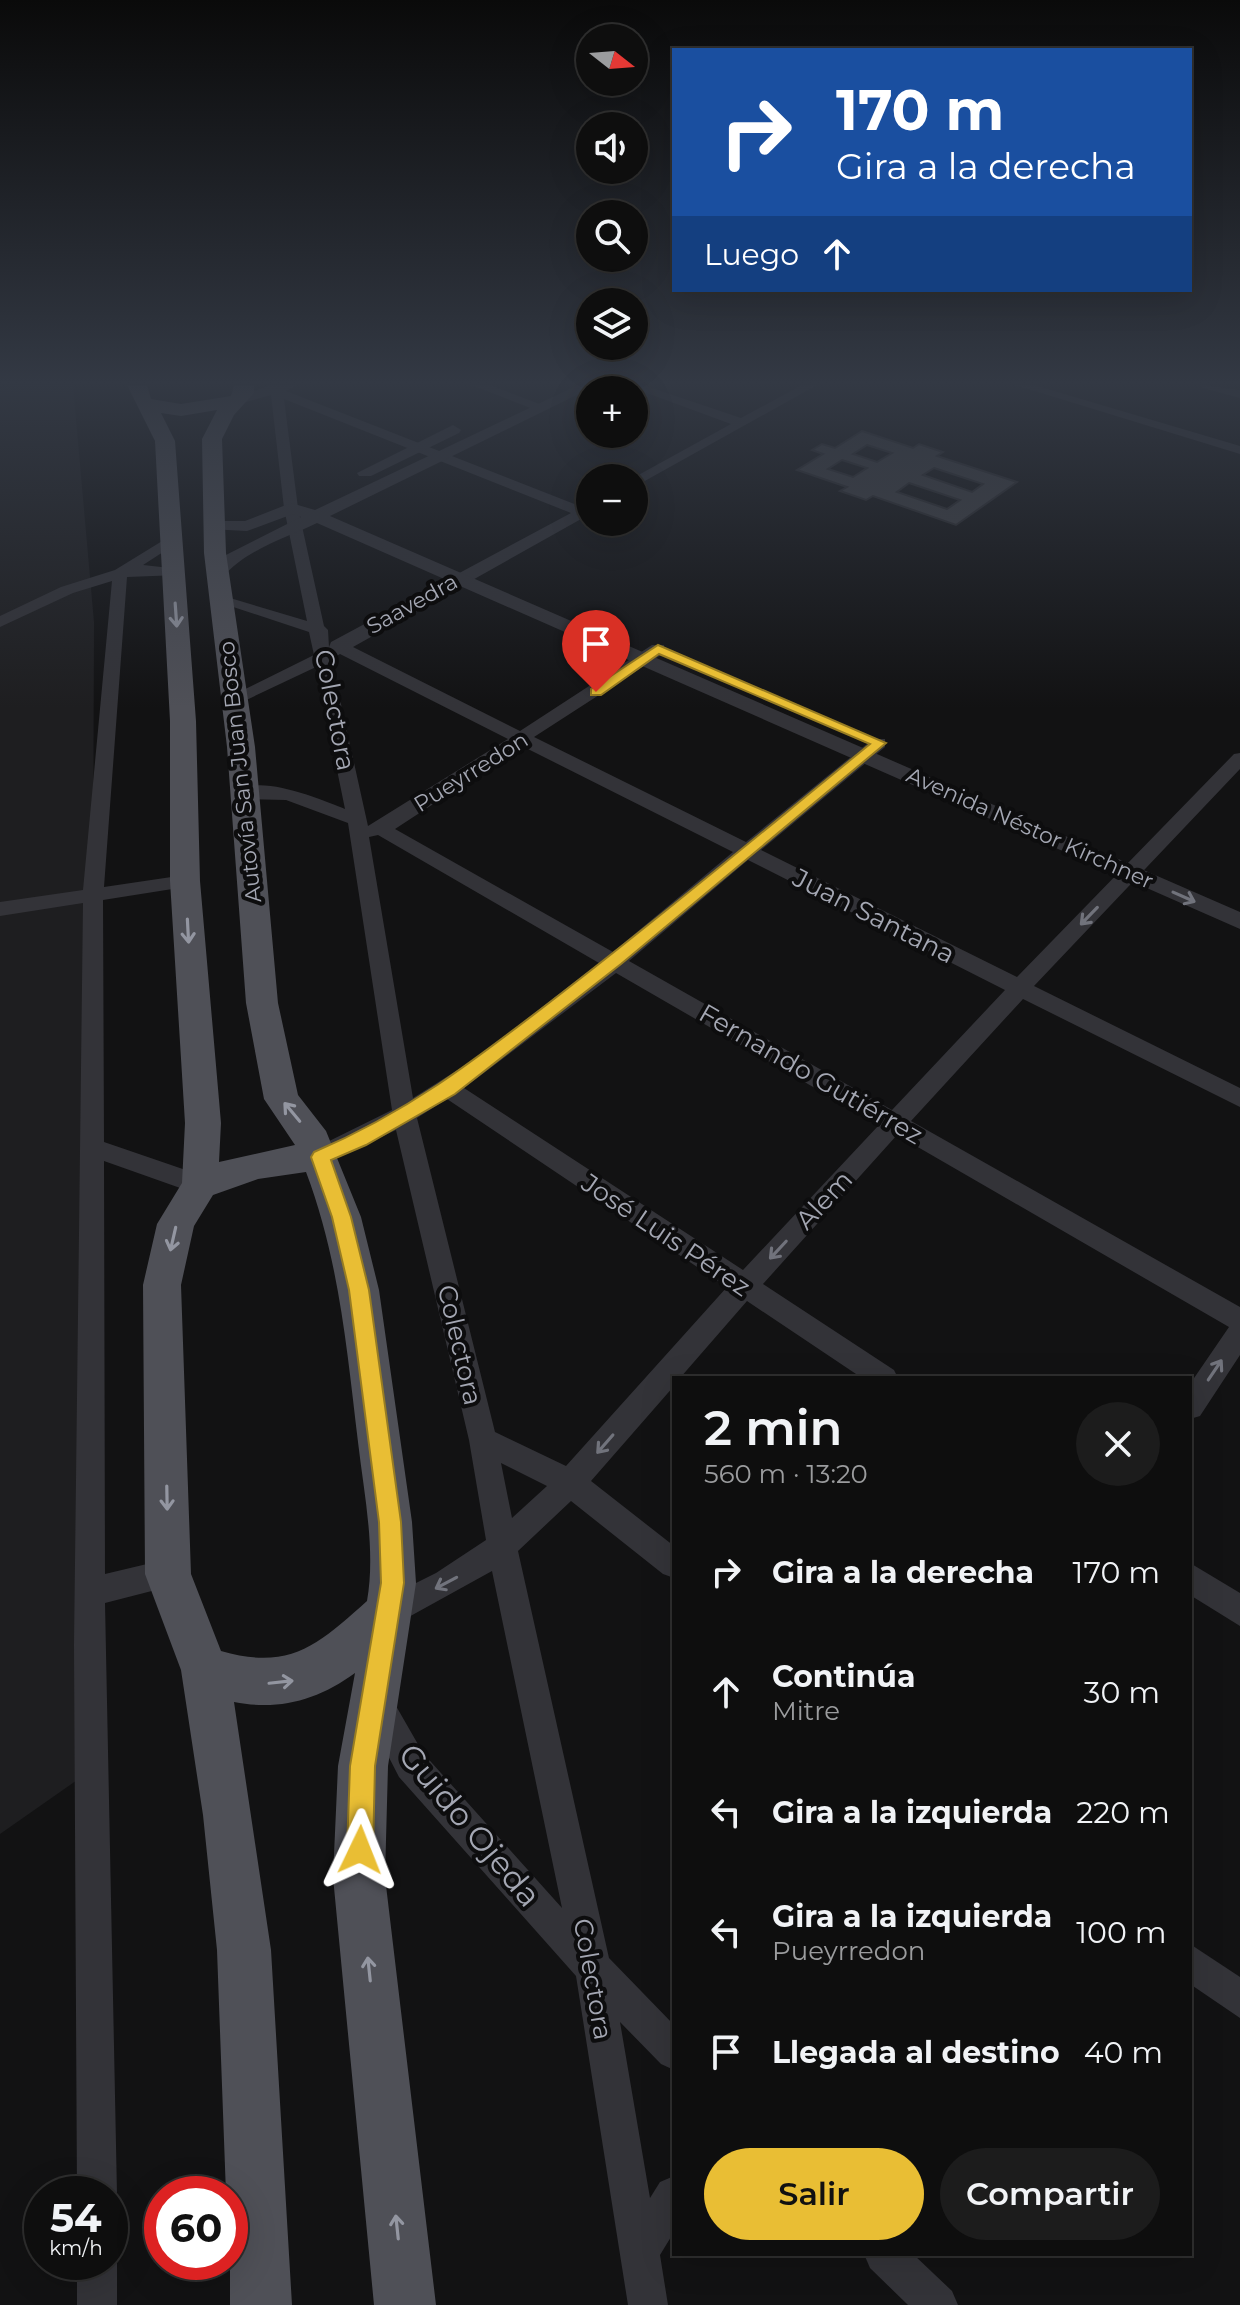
<!DOCTYPE html>
<html lang="es">
<meta charset="utf-8">
<style>
:root{--surface:#0e0e0e;--page:#1c1c1c;--text:#f1f3f6;--muted:#9b9c9e;--line:#2e2e2e;--accent:#e9be34}
body{margin:0;font-family:Montserrat,sans-serif;background:var(--page);color:var(--text);height:100vh;display:flex;flex-direction:column;font-size:30px;white-space:nowrap}
*{box-sizing:border-box;margin:0}
p{font-size:26px;color:var(--muted)}
.icon{flex:none;width:44px;height:44px;fill:none;stroke:currentColor;stroke-width:2;stroke-linecap:round;stroke-linejoin:round}
.map{position:relative;flex:1;overflow:hidden}
.side{position:absolute;left:672px;top:1376px;width:520px;height:880px;display:flex;flex-direction:column;background:var(--surface);border-radius:0px;box-shadow:0 8px 32px #0002,0 0 0 2px var(--line)}
.side>*{flex:none}
.guide{position:absolute;left:672px;top:48px;width:520px;height:244px;border-radius:0px;box-shadow:0 8px 32px #0002,0 0 0 2px var(--line);background:#1a4fa0;color:#fff;overflow:hidden}
.needle{width:52px;rotate:107deg}
.tools{position:absolute;left:576px;top:24px;display:grid;gap:16px}
.tools a{display:grid;place-items:center;width:72px;height:72px;border-radius:50%;background:var(--surface);box-shadow:0 8px 32px #0002,0 0 0 2px var(--line);font-size:40px}
.speed{position:absolute;left:24px;top:2176px;display:flex;gap:16px;font-size:40px;font-weight:700;text-align:center}
.speed>*{display:grid;place-content:center;width:104px;height:104px;border-radius:50%;background:var(--surface);box-shadow:0 8px 32px #0002,0 0 0 2px var(--line);line-height:1}
.speed small{font-size:20px;font-weight:400}
.speed .limit{border:12px solid #d22;background:#fff;color:#111}
.pin{position:absolute;display:grid;place-items:center;width:68px;height:68px;color:#fff;margin:-82px -34px;border-radius:50% 50% 50% 0;rotate:-45deg;box-shadow:0 0 8px #0007}
.pin .icon{rotate:45deg}
.me{position:absolute;width:88px;margin:-44px;rotate:2deg;stroke-linejoin:round;filter:drop-shadow(0 0 6px #0008)}
.turn{display:flex;align-items:center;gap:28px;height:168px;padding:0 32px;font-size:36px}
.turn .icon{width:104px;height:104px;stroke-width:2.5}
.turn b{display:block;font-size:56px;line-height:68px}
.then{display:flex;align-items:center;height:76px;padding:0 32px;background:#0003;gap:16px;font-size:30px}
.round{display:grid;place-items:center;flex:none;width:84px;height:84px;border-radius:42px;background:var(--page)}
.overview{display:flex;align-items:center;justify-content:space-between;height:136px;padding:0 32px}
h1{font-size:48px;font-weight:600;line-height:60px}
.primary-button{display:flex;gap:16px;margin-top:auto;padding:16px 32px}
.primary-button a{flex:1;height:92px;border-radius:48px;background:var(--accent);color:#111;font-size:32px;font-weight:600;line-height:92px;text-align:center}
.primary-button a+a{background:var(--page);color:var(--text)}
ul{padding:0;list-style:none}
li{display:flex;align-items:center;gap:24px;height:120px;padding:0 32px}
li div{flex:1}
li b{display:block;font-size:30px}
li em{font-style:normal}
.map>svg:first-child{display:block}
</style>
<div class="map">
<svg width="1240" height="2305" viewBox="0 0 1240 2305">
<rect width="100%" height="100%" fill="#121213"/>
<!-- built -->
<path fill="#1e1e20" d="M11 385H73L94 622 90 1771 0 1834V389Z"/>
<!-- building -->
<path fill="#414246" stroke="#2c2c2f" stroke-width="2" fill-rule="evenodd" d="M862 431 913 448 919 444 943 452 937 456 1017 482 956 525 873 496 866 500 840 491 847 487 797 470 823 454 812 450 822 444 835 448ZM867 445 892 453 877 462 853 454ZM842 460 867 468 853 477 828 469ZM934 468 983 484 972 492 923 475ZM909 483 960 500 947 509 897 492Z"/>
<g fill="none" stroke-linecap="round" stroke-linejoin="round">
<!-- minor -->
<g fill="#333338" fill-rule="evenodd">
<path d="M270 385H297L286 391 582 507 590 504V514L353 647 520 731 652 645H664V653L534 737 746 842 873 739H885V747L761 850 1017 977 1234 754 1240 753V769L1034 986 1240 1088V1107L1023 999 911 1121 1240 1307V1355L1200 1416 1190 1419V1384L1229 1327 897 1135 763 1284 894 1370 898 1378H862L747 1301 680 1378H674V1386L591 1481 674 1546V1578L663 1574 571 1501 518 1551 609 1958 674 2025V2070L661 2064 620 2022 650 2198 660 2182 674 2176V2232L660 2255 668 2305H628L576 1976 399 1777 361 1703 366 1692 377 1687 388 1692 423 1753 562 1908 492 1571 387 1629 376 1625 372 1614 376 1603 436 1573 486 1540 469 1440 396 1130 320 1166 311 1164 308 1157 311 1150 392 1110 348 823 286 800 245 799 236 793C256 772 322 800 345 809L316 667 240 703H228L225 699 314 655 309 632 212 600 220 595 307 621 284 508 271 395 239 404 232 400ZM284 399 571 513 331 642 329 647 328 630 324 626 298 508ZM340 654 508 739 368 826 331 659ZM522 746 733 852 613 952 395 829ZM378 835 599 963 475 1059 413 1098 369 837ZM748 860 1005 990 892 1110 629 961ZM616 973 879 1125 743 1270 464 1088ZM447 1099 727 1287 566 1466 495 1432 417 1118ZM501 1463 547 1486 512 1518Z"/>
<path d="M472 385H490L550 408 538 411Z"/>
<path d="M625 385H643L741 418 802 385H817L634 487 633 478 731 424Z"/>
<path d="M1015 385H1034L1240 446V454Z"/>
<path d="M1202 385 1240 390V398L1203 388Z"/>
<path d="M172 535 177 537V543L143 565 179 569V575L127 577 104 887 185 875 195 881 185 887 103 900 104 1142 209 1178 212 1185 209 1192 200 1195 104 1161 105 1574 168 1559 179 1564 183 1574 179 1584 105 1603 117 2194 110 2208V2194H77L74 1645 83 903 0 916V902L83 890 112 581 73 593 0 627V616L61 587 115 570Z"/>
<path d="M1190 1563 1240 1593V1626L1190 1595Z"/>
<path d="M1190 1944 1240 1977V2018L1190 1984Z"/>
<path d="M110 2247 117 2262V2305H77V2262H110Z"/>
<path d="M864 2254H913L952 2291 958 2305H908L870 2268Z"/>
</g>
<!-- tertiary -->
<g fill="#333338" fill-rule="evenodd">
<path d="M578 385H597L330 516 1240 912V929L317 523C286 538 245 550 223 577H211L208 573 220 558 301 517 293 514 247 531 208 529V521H245L291 503 315 510Z"/>
<path d="M453 425 461 430 459 433 371 476H359L357 473Z"/>
</g>
<!-- primary -->
<path fill="#4f5057" fill-rule="evenodd" d="M127 385H147L151 399 181 404 231 396 234 385H254V393L234 415 222 439 226 553 255 747 278 1003 298 1095 326 1131 361 1217 379 1290 412 1522 416 1583 388 1766 385 1877 436 2305H374L333 1877 338 1766 355 1673C318 1700 279 1711 234 1702L271 1950 292 2305H230V2194H226L217 1950 203 1815 181 1670 145 1574 143 1285 157 1224 182 1183 185 1123 170 881V721L155 441ZM217 410 202 439 204 553 227 747 246 1003 264 1099 295 1145 219 1162 221 1123 200 881 196 721 175 441 161 413 181 416ZM306 1172C339 1259 347 1350 358 1442 364 1494 376 1550 367 1601 318 1645 290 1671 221 1651L191 1574 181 1285 194 1226 213 1195 258 1179Z"/>
</g>
<!-- one-way arrows -->
<defs><path id="oneway-shaft" d="M-6 0H5M1.5-3L5.5 0L1.5 3" fill="none" stroke-width="1.6" stroke-linecap="round" stroke-linejoin="round" transform="scale(2)"/></defs>
<g stroke="#9396a1">
<use href="#oneway-shaft" transform="translate(176 615) rotate(86)"/>
<use href="#oneway-shaft" transform="translate(188 931) rotate(87)"/>
<use href="#oneway-shaft" transform="translate(292 1112) rotate(-130)"/>
<use href="#oneway-shaft" transform="translate(173 1239) rotate(103)"/>
<use href="#oneway-shaft" transform="translate(167 1498) rotate(89)"/>
<use href="#oneway-shaft" transform="translate(281 1682) rotate(-6)"/>
<use href="#oneway-shaft" transform="translate(369 1969) rotate(-96)"/>
<use href="#oneway-shaft" transform="translate(397 2227) rotate(-96)"/>
</g>
<g stroke="#71737c">
<use href="#oneway-shaft" transform="translate(1184 897) rotate(24)"/>
<use href="#oneway-shaft" transform="translate(1089 916) rotate(134)"/>
<use href="#oneway-shaft" transform="translate(778 1250) rotate(133)"/>
<use href="#oneway-shaft" transform="translate(1215 1370) rotate(-56)"/>
<use href="#oneway-shaft" transform="translate(605 1444) rotate(131)"/>
<use href="#oneway-shaft" transform="translate(446 1583) rotate(152)"/>
</g>
<!-- sky -->
<linearGradient id="sky" x2="0" y2="1"><stop stop-color="#0a0a0a"/><stop offset="0.54" stop-color="#333944"/><stop offset="1" stop-color="#333944" stop-opacity="0"/></linearGradient>
<rect width="1240" height="708" fill="url(#sky)"/>
<!-- route -->
<path fill="#e9be34" stroke="#977c22" stroke-width="2" d="M658 645 886 743 621 964 455 1094 366 1145 331 1160 351 1217 369 1290 401 1522 404 1583 375 1766 373 1850 369 1859 360 1863 351 1859 347 1850 350 1766 381 1583 379 1522 349 1290 332 1217 311 1157 314 1152C411 1111 480 1056 563 992 667 912 768 827 870 744L659 654 601 695H591V689Z"/>
<g text-anchor="middle" dominant-baseline="central" stroke-width="8" stroke-linejoin="round" paint-order="stroke">
<!-- far-street labels -->
<g font-size="22" fill="#a4a7b3" stroke="#0d0d0e">
<text transform="translate(412 604) rotate(-29)">Saavedra</text>
<text transform="translate(240 772) rotate(-96)">Autovía San Juan Bosco</text>
<text transform="translate(471 772) rotate(-32)">Pueyrredon</text>
<text transform="translate(1030 828) rotate(24)">Avenida Néstor Kirchner</text>
</g>
<!-- street labels -->
<g font-size="26" fill="#a4a7b3" stroke="#0d0d0e">
<text transform="translate(335 710) rotate(79)">Colectora</text>
<text transform="translate(874 916) rotate(27)">Juan Santana</text>
<text transform="translate(811 1074) rotate(30)">Fernando Gutiérrez</text>
<text transform="translate(824 1200) rotate(-47)">Alem</text>
<text transform="translate(666 1235) rotate(34)">José Luis Pérez</text>
<text transform="translate(460 1345) rotate(77)">Colectora</text>
<text transform="translate(593 1979) rotate(80)">Colectora</text>
</g>
<!-- near-street labels -->
<g font-size="32" fill="#a4a7b3" stroke="#0d0d0e">
<text transform="translate(470 1825) rotate(50)">Guido Ojeda</text>
</g>
</g>
</svg>
<div class="tools">
<a><svg class="needle" viewBox="-14 -14 28 28"><path d="M0-13l5 13h-10z" fill="#e53935"/><path d="M0 13l5-13h-10z" fill="#9b9c9e"/></svg></a>
<a><svg class="icon" aria-label="sound" viewBox="0 0 24 24"><path d="M4 9h4l5-4v14l-5-4H4zM17 9q2 3 0 6"/></svg></a>
<a><svg class="icon" aria-label="search" viewBox="0 0 24 24"><circle cx="10" cy="10" r="6"/><path d="M15 15l6 6"/></svg></a>
<a><svg class="icon" aria-label="layers" viewBox="0 0 24 24"><path d="M12 4l9 5-9 5-9-5zM3 14l9 5 9-5"/></svg></a>
<a>+</a>
<a>−</a>
</div>
<div class="speed"><div>54<small>km/h</small></div><div class="limit">60</div></div>
<div class="pin" style="left:596px;top:692px;background:#d93025"><svg class="icon" aria-label="arrive" viewBox="0 0 24 24"><path d="M6 21V4h12l-3 4 3 4H6"/></svg></div>
<svg class="me" style="left:360px;top:1850px" viewBox="-20 -20 40 40"><path d="M0-17L14 15 0 8-14 15z" fill="#e9be34" stroke="#fff" stroke-width="4"/></svg>
<div class="guide">
<div class="turn"><svg class="icon" aria-label="right" viewBox="0 0 24 24"><path d="M7 20v-9h11M14 6l5 5-5 5"/></svg><div><b>170 m</b>Gira a la derecha</div></div>
<div class="then">Luego<svg class="icon" aria-label="ahead" viewBox="0 0 24 24"><path d="M12 20V5M6 11l6-6 6 6"/></svg></div>
</div>
<section class="side">
<div class="overview"><div><h1>2 min</h1><p>560 m · 13:20</p></div><a class="round"><svg class="icon" aria-label="close" viewBox="0 0 24 24"><path d="M6 6l12 12M18 6L6 18"/></svg></a></div>
<ul>
<li><svg class="icon" aria-label="right" viewBox="0 0 24 24"><path d="M7 20v-9h11M14 6l5 5-5 5"/></svg><div><b>Gira a la derecha</b></div><em>170 m</em></li>
<li><svg class="icon" aria-label="ahead" viewBox="0 0 24 24"><path d="M12 20V5M6 11l6-6 6 6"/></svg><div><b>Continúa</b><p>Mitre</p></div><em>30 m</em></li>
<li><svg class="icon" aria-label="left" viewBox="0 0 24 24"><path d="M17 20v-9H6M10 6l-5 5 5 5"/></svg><div><b>Gira a la izquierda</b></div><em>220 m</em></li>
<li><svg class="icon" aria-label="left" viewBox="0 0 24 24"><path d="M17 20v-9H6M10 6l-5 5 5 5"/></svg><div><b>Gira a la izquierda</b><p>Pueyrredon</p></div><em>100 m</em></li>
<li><svg class="icon" aria-label="arrive" viewBox="0 0 24 24"><path d="M6 21V4h12l-3 4 3 4H6"/></svg><div><b>Llegada al destino</b></div><em>40 m</em></li>
</ul>
<div class="primary-button"><a>Salir</a><a>Compartir</a></div>
</section>
</div>
